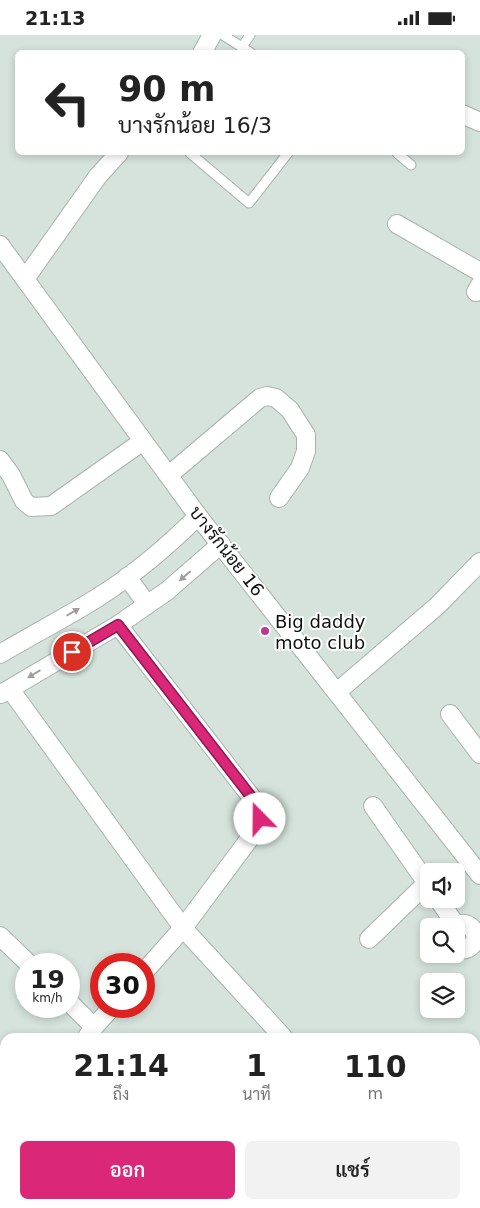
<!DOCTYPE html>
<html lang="th">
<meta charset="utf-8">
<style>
:root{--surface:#fff;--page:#f2f2f2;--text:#222;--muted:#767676;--accent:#db2777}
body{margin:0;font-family:"DejaVu Sans",Sarabun,sans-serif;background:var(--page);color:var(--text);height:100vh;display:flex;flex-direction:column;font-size:19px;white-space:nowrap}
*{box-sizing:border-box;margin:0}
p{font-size:16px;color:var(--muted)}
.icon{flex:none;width:28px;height:28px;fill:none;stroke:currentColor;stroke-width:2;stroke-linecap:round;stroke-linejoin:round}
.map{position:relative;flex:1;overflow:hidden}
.details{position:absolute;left:0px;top:998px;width:480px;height:176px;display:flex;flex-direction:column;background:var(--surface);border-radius:15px 15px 0 0;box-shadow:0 2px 8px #0003}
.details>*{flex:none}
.top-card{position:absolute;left:15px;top:15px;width:450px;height:105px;border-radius:8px;box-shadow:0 2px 8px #0003;background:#fff;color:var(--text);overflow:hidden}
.fabs{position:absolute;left:420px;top:828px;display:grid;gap:10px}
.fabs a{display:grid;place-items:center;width:45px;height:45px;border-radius:8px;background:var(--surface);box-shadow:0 2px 8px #0003;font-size:25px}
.speed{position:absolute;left:15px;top:918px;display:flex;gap:10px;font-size:25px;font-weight:700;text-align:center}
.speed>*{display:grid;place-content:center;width:65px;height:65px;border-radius:50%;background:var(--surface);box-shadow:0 2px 8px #0003;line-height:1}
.speed small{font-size:12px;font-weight:400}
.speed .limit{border:8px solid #d22;background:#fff;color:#111}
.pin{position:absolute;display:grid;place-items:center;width:42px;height:42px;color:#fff;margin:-21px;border:2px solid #fff;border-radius:50%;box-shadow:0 1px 5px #0007}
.me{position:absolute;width:55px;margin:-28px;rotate:338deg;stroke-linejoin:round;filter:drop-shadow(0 0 4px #0008)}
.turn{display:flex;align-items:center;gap:18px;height:105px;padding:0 20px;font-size:22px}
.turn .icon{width:65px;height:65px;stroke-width:2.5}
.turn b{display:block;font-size:35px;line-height:42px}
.eta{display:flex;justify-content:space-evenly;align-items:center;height:85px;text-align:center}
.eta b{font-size:30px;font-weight:600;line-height:35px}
.action{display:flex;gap:10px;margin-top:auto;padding:10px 20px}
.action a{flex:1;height:58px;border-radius:8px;background:var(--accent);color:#fff;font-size:20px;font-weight:600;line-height:58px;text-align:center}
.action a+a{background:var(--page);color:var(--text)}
.status{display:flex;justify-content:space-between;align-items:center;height:35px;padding:0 25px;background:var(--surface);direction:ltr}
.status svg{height:14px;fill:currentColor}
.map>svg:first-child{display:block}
</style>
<div class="status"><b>21:13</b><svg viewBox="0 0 49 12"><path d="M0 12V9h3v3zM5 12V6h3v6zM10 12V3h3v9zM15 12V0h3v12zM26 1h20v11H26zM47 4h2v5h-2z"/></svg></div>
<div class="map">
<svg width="480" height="1173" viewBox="0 0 480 1173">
<rect width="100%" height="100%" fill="#d5e3dc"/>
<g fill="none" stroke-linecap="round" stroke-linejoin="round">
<!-- lane casing -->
<g stroke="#a6b4ad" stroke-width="11">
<g id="lane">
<path d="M223 0 251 18"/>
<path d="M242 12 250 0"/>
<path d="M190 118 249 168 288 118"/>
<path d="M397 118 411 130"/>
</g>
</g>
<!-- street casing -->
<g stroke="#a6b4ad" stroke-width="20">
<g id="street">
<path d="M202 18 212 0"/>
<path d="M462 79 480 87"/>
<path d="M397 189 480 237"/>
<path d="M0 210 198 481 480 840"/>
<path d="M25 244 98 141 119 118"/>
<path d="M476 257 480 250"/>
<path d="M0 425 11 440 24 466 31 472 51 471 143 406"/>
<path d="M169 440 260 363 267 361 276 363 290 375 306 400V416L300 433 279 463"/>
<path d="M127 542 147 569"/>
<path d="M118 590 256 768 260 784 256 795 183 893 144 937"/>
<path d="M0 619C32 600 65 583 97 563 132 541 168 511 198 481"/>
<path d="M10 654 183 893 283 1002"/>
<path d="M337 657 437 571 480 527"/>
<path d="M1 659 118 590 167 556 221 509"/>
<path d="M450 679 480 719"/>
<path d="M373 771 429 851"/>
<path d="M438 864 456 890"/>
<path d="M455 891C466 885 475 892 476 904 472 913 465 917 456 913"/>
<path d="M0 901 29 929"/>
<path d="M369 904 427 848"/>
<path d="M69 967 94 992"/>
<path d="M87 1002 94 992 113 971"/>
<path d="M0 1077 5 1073"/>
<path d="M0 1105 5 1110"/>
<path d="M475 1167 480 1161"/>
<path d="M64 1169 68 1173"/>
<path d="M150 1169 154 1173"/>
<path d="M235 1169 239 1173"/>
</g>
</g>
<!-- lane -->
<use href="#lane" stroke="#fff" stroke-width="9"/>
<!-- street -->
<use href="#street" stroke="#fff" stroke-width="18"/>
</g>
<!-- one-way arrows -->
<defs><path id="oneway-solid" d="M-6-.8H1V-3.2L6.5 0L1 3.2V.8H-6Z" transform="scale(1.25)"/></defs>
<g fill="#9ea09f">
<use href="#oneway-solid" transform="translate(185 541) rotate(139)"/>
<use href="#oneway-solid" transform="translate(73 577) rotate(-30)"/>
<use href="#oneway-solid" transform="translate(34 639) rotate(149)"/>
</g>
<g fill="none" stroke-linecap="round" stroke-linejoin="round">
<!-- route casing -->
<g stroke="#8e194d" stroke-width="12">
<path id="route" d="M72 617 118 590 256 768 260 784"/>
</g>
<!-- route -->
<use href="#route" stroke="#db2777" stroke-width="9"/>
</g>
<!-- markers -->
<circle fill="#b83c8c" stroke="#fff" stroke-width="2" cx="265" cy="596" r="5"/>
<g text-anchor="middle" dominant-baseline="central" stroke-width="4" stroke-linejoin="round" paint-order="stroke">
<!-- street labels -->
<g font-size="18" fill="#0c110f" stroke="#fff">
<text transform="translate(227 516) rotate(52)">บางรักน้อย 16</text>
</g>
<!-- poi labels -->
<g font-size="18" fill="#0c110f" stroke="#fff" text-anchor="start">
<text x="275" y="586">Big daddy<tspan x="275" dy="21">moto club</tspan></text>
</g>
</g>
</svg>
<div class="fabs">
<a><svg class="icon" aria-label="sound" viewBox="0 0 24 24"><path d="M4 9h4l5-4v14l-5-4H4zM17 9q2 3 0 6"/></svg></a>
<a><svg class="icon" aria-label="search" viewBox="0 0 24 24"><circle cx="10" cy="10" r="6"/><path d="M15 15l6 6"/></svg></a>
<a><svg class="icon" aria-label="layers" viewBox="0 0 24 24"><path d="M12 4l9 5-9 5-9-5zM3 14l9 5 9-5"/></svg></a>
</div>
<div class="speed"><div>19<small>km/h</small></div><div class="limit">30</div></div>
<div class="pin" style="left:72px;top:617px;background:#d93025"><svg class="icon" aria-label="arrive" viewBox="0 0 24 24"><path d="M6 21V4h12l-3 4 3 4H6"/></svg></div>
<svg class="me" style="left:260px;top:784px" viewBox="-20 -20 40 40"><circle r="19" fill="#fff"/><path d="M0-13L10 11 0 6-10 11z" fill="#db2777"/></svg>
<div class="top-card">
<div class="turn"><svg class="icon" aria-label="left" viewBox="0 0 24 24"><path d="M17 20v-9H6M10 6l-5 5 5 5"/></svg><div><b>90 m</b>บางรักน้อย 16/3</div></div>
</div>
<section class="details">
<div class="eta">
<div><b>21:14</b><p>ถึง</p></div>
<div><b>1</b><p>นาที</p></div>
<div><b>110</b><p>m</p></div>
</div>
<div class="action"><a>ออก</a><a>แชร์</a></div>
</section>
</div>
